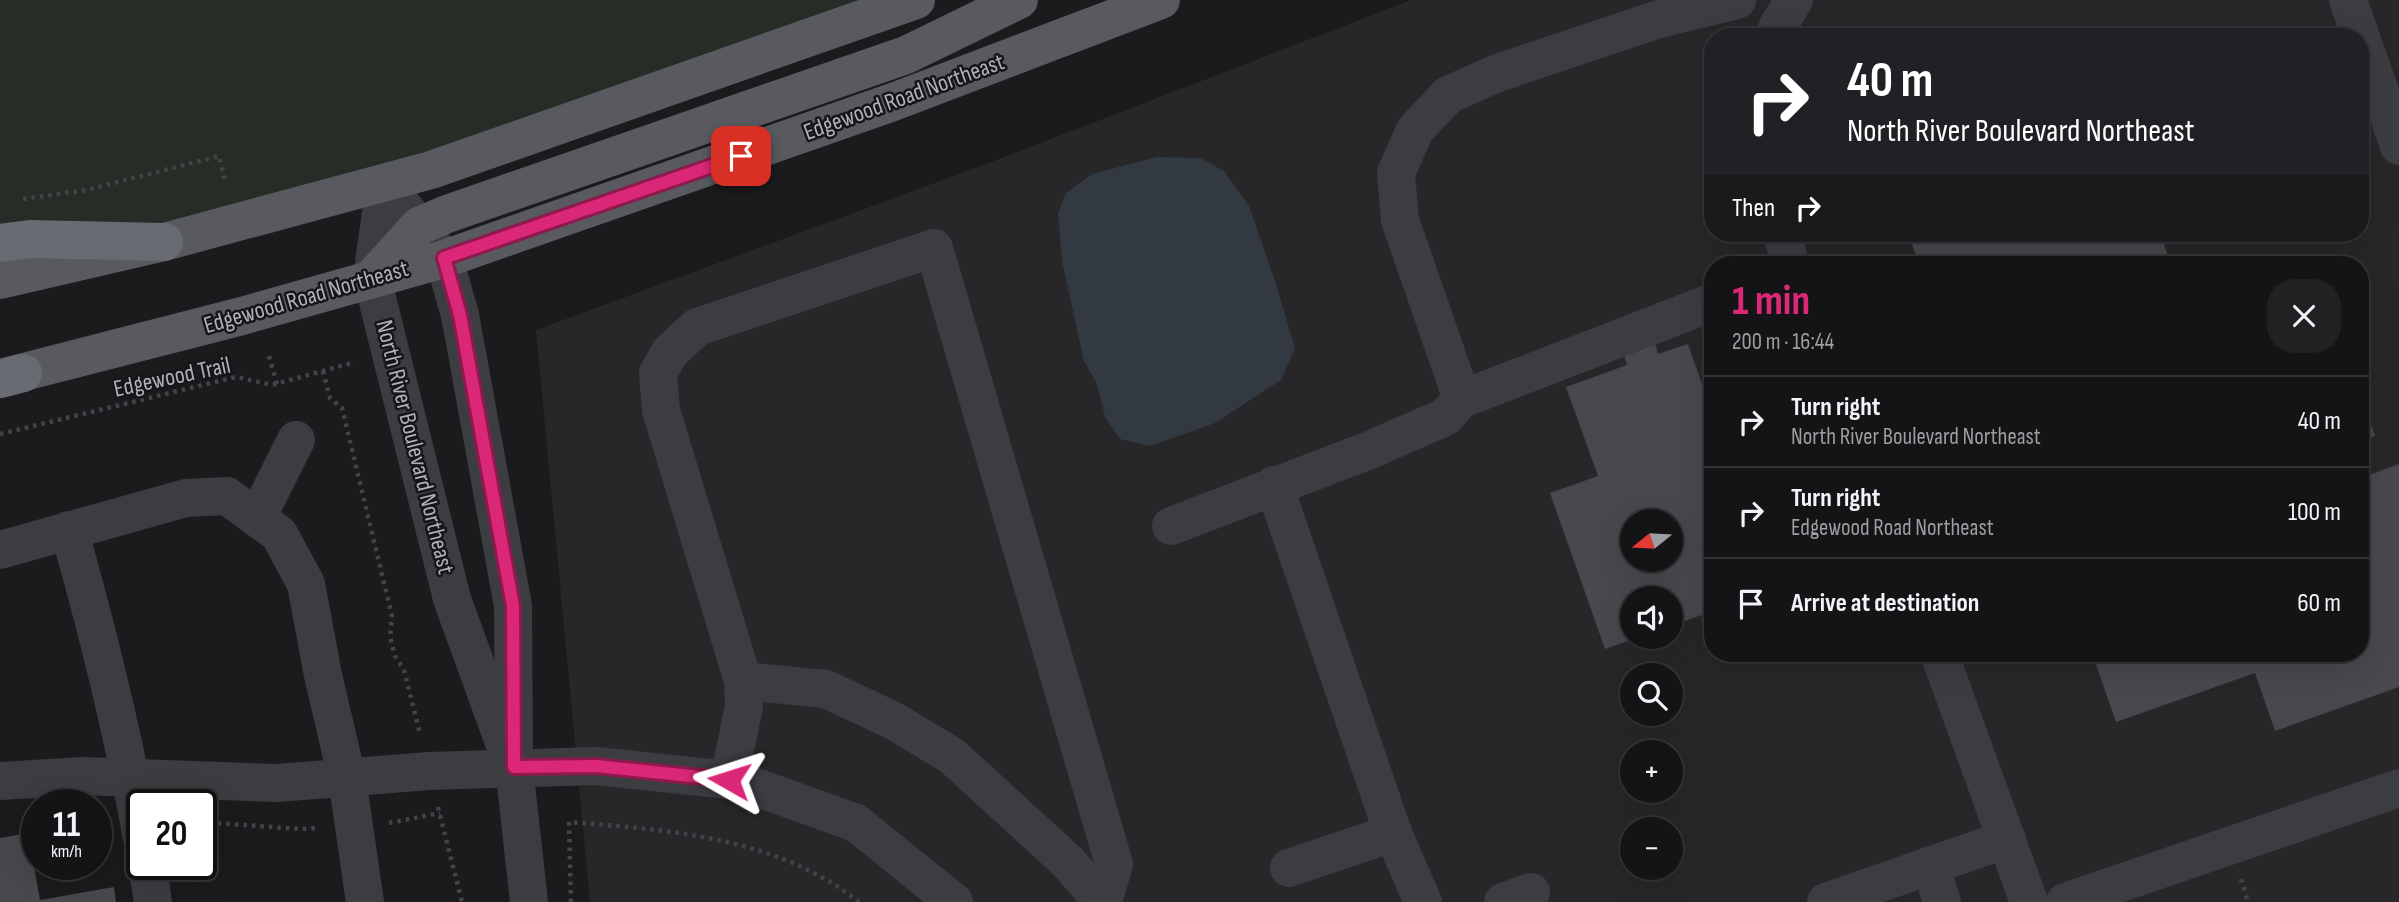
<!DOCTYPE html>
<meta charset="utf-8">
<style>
:root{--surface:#141416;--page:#212123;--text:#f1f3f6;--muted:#9d9ea1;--line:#333335;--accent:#db2777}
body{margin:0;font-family:"Sofia Sans Condensed",sans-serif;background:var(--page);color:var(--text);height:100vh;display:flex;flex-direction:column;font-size:26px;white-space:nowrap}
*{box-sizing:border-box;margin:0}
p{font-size:23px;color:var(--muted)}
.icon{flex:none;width:38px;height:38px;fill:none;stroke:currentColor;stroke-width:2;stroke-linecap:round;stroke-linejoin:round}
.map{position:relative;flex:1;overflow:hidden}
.sheet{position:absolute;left:1704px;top:256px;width:665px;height:406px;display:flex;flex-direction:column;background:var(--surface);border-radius:28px;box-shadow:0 7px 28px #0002,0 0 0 2px var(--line)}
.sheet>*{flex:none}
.top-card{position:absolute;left:1704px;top:28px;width:665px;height:214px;border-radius:28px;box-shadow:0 7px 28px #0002,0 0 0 2px var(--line);background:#202124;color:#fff;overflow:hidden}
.needle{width:46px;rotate:252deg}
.controls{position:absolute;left:1620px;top:509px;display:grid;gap:14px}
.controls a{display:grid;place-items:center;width:63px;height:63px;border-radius:50%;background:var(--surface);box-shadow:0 7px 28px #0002,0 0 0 2px var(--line);font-size:35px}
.speed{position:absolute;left:21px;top:789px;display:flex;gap:14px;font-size:35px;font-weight:700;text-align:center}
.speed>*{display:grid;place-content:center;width:91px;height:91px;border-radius:50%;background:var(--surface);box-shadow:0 7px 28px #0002,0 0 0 2px var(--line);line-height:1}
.speed small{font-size:18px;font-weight:400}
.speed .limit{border:4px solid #111;border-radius:10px;background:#fff;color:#111}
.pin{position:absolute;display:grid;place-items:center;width:60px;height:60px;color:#fff;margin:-30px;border-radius:14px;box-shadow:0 4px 10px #0006}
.me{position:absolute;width:77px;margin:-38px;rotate:276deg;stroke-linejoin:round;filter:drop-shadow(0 0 5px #0008)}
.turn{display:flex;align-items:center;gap:24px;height:147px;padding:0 28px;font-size:32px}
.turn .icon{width:91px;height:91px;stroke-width:2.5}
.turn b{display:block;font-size:49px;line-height:60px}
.then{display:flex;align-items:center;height:66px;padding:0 28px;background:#0003;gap:14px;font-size:26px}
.round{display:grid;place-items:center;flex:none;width:74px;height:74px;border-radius:28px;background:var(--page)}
.overview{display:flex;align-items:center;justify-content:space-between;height:119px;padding:0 28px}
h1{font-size:42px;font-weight:700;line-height:52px;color:var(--accent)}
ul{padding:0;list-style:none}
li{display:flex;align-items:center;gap:21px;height:91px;padding:0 28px;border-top:2px solid var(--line)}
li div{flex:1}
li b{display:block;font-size:26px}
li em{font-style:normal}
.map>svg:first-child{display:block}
</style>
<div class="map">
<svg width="2399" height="902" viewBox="0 0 2399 902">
<rect width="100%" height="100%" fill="#1b1b1d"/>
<!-- built -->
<path fill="#27272a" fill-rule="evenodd" d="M1411 0H2399V902H590L536 330 986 164ZM1713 37H2361V233H1713ZM1713 264H2361V653H1713ZM1633 522H1671V560H1633ZM1633 598H1671V637H1633ZM1633 676H1671V714H1633ZM1633 752H1671V791H1633ZM1633 830H1671V868H1633Z"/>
<!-- green -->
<path fill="#252d26" d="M0 0H925L164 242 0 243Z"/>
<!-- water -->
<path fill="#323940" d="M1157 157 1200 158 1224 171 1249 206 1275 281 1295 348 1281 380 1215 423 1150 446 1120 439 1105 417 1097 384 1084 361 1062 261 1058 213 1066 193 1092 174Z"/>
<!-- building -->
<g fill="#48484d" fill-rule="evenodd">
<path d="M1908 233H2189L2163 242 2171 264H1919Z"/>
<path d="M1654 340 1658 354 1688 344 1713 416V611L1671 626V598H1633V637H1639L1605 649 1550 493 1598 476 1566 387 1627 365 1623 351ZM1633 522H1671V560H1633Z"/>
<path d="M2361 395 2375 436 2361 441Z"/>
<path d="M2399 464V687L2275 731 2255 673 2116 722 2092 653H2361V478Z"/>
<path d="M28 833 40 900 114 887 116 902H0V838Z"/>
</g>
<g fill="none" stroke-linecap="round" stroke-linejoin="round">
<!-- path -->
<g stroke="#424448" stroke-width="4.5" stroke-dasharray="3.5 5" stroke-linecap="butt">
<path d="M23 199 87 190 219 156 226 184"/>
<path d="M269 356 277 384"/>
<path d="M323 371 330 398 342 408 392 616 390 637 395 656 404 670 420 734"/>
<path d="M0 434 236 377 272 385 355 362"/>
<path d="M438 807 462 902"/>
<path d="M201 822 300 829 317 828"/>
<path d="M389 823 440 813"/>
<path d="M2241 879 2248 902"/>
<path d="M571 902 569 822C669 830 777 837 859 902"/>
</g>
<!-- minor -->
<g stroke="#3c3d41" stroke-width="38">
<path d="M2348 0 2399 146"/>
<path d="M1774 37 1778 26 1794 0"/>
<path d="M385 183 444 259 460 315 513 606 514 767 529 902"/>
<path d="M385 183 372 278 452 599 505 745"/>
<path d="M1782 233 1790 264"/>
<path d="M1462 399 1713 302"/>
<path d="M1274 485 1393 833"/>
<path d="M257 518 296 440"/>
<path d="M1171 526 1370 450 1445 417 1462 399 1400 220 1396 173 1415 130 1448 95 1495 74 1659 19 1737 0"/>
<path d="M69 530C98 632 123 734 142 838"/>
<path d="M0 550 186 498 227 496 279 534 306 584 323 675 347 778 365 902"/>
<path d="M1939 653 2029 902"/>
<path d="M743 681 826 689 894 721 952 756 1069 863 1102 902"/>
<path d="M729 780 744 706 743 681 661 410 658 373 670 352 697 327 934 248 1114 864 1103 902"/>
<path d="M0 781 82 776 277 783 429 771 596 766 739 781 856 823 954 902"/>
<path d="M147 864 153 902"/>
<path d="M1930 865 1942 902"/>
<path d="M1289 868 1393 833 1423 902"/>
<path d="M1503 902 1531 892"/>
<path d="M1826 902 2007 839"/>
<path d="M2065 902 2399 788"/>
</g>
<!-- major -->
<g stroke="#585a60" stroke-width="38">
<path d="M372 278 419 226 447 214 906 55 1019 0"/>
<path d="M0 280 164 242 431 170 916 0"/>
<path d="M0 378 242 316 444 259 893 102 1161 0"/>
</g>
<!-- highway -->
<g stroke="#696b72" stroke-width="38">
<path d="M0 243 30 239 164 242"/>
<path d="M0 379 23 373"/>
</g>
</g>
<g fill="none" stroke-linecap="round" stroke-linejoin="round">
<!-- route casing -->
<g stroke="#8e194d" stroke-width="18">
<path id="route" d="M729 780 596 766 514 767 513 606 460 315 444 258 741 156"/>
</g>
<!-- route -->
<use href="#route" stroke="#db2777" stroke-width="12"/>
</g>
<g text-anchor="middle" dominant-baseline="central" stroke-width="5" stroke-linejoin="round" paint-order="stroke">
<!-- street labels -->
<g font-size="24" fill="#afb2bb" stroke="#161618">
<text transform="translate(904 97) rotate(-20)">Edgewood Road Northeast</text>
<text transform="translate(306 297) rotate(-16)">Edgewood Road Northeast</text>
<text transform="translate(172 377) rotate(-12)">Edgewood Trail</text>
<text transform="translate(415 447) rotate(76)">North River Boulevard Northeast</text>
</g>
</g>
</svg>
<div class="controls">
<a><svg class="needle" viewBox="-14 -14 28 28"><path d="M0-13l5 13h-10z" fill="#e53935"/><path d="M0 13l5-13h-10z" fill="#9d9ea1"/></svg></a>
<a><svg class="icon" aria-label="sound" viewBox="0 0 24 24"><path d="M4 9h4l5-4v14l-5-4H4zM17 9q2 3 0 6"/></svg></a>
<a><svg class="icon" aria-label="search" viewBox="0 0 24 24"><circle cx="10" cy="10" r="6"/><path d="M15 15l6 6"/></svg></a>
<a>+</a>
<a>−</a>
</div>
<div class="speed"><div>11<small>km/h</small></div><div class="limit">20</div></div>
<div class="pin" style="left:741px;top:156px;background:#d93025"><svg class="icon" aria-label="arrive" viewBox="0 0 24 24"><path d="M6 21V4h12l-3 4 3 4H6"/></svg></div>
<svg class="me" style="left:729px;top:780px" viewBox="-20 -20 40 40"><path d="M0-17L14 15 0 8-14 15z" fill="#db2777" stroke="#fff" stroke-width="4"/></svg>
<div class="top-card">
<div class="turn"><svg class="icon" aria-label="right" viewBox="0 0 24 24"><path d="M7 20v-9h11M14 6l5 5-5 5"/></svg><div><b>40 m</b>North River Boulevard Northeast</div></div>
<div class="then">Then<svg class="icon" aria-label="right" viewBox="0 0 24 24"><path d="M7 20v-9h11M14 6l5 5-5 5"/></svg></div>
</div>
<section class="sheet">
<div class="overview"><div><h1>1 min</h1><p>200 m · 16:44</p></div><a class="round"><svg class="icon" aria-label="close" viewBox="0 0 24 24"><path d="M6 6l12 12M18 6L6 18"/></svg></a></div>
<ul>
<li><svg class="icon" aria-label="right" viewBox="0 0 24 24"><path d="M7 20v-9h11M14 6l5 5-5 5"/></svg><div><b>Turn right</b><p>North River Boulevard Northeast</p></div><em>40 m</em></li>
<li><svg class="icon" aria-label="right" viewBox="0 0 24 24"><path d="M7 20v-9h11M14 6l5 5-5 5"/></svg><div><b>Turn right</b><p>Edgewood Road Northeast</p></div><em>100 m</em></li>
<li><svg class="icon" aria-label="arrive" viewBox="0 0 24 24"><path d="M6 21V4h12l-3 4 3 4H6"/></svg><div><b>Arrive at destination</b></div><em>60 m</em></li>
</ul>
</section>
</div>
